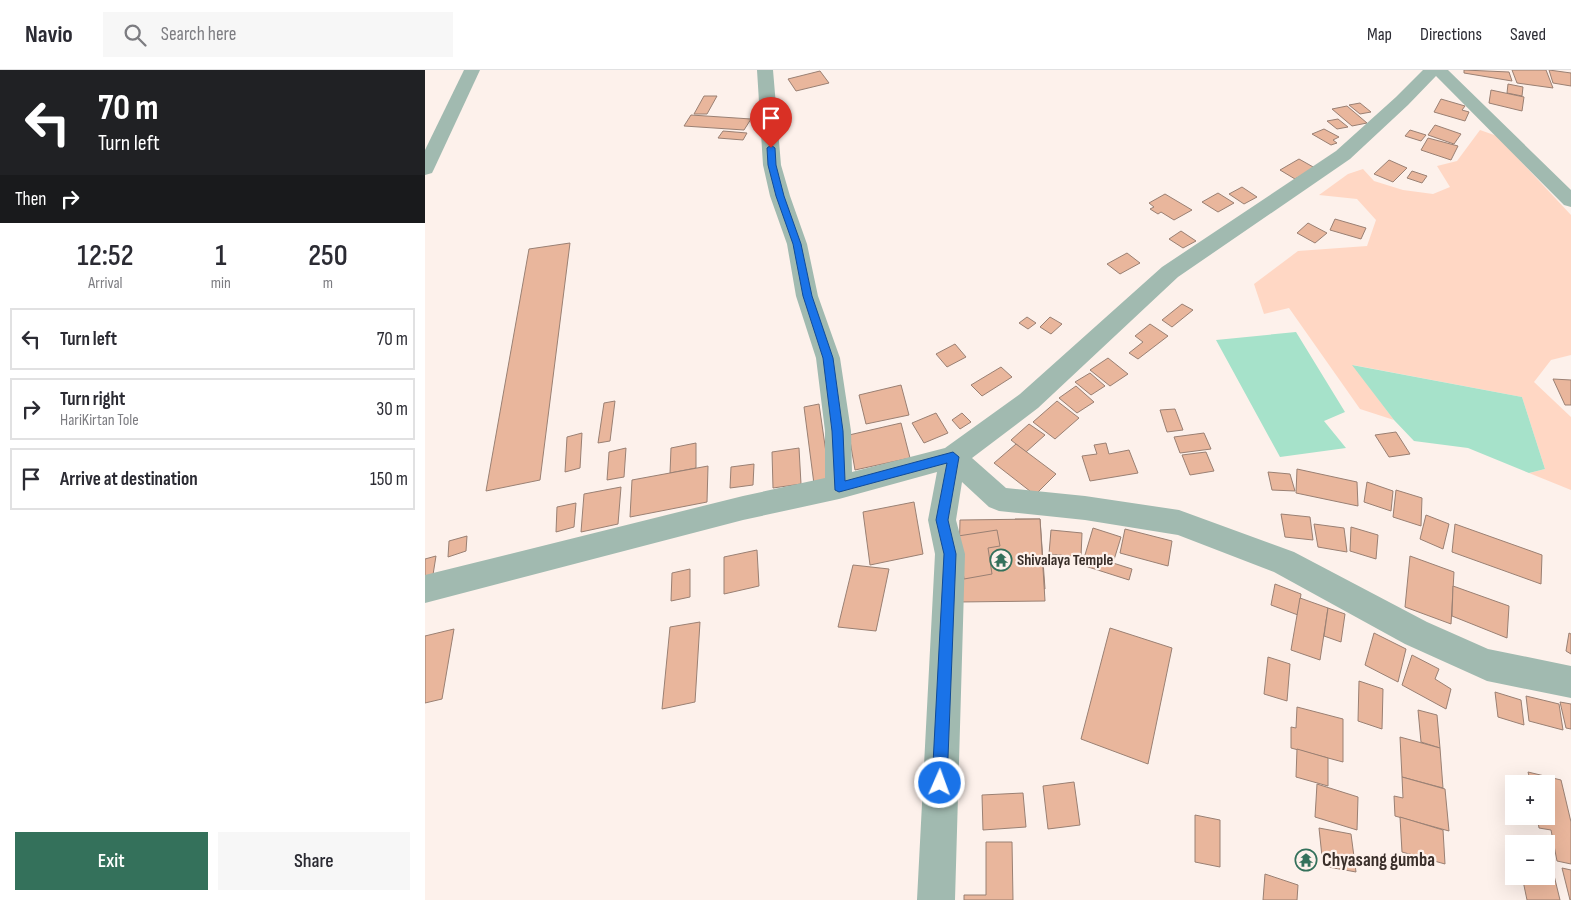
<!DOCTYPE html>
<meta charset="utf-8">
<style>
:root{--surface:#fff;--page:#f7f7f7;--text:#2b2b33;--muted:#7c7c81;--line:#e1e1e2;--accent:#34715b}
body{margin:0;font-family:"Sofia Sans Condensed",sans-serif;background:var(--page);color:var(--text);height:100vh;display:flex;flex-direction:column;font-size:19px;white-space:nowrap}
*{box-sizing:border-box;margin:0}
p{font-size:16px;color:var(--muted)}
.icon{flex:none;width:28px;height:28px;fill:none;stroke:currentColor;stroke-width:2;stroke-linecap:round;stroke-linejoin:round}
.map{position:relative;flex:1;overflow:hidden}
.details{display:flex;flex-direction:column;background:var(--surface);width:425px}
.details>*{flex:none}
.banner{background:#202124;color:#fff;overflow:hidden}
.buttons{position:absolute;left:1080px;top:705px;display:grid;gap:10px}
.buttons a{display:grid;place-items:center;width:50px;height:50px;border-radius:0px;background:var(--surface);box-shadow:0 5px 20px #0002;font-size:25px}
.pin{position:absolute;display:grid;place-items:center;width:42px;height:42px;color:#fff;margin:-51px -21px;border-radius:50% 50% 50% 0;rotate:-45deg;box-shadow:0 0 5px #0007}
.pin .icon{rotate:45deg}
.me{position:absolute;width:55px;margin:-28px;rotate:2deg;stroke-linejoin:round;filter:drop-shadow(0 0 4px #0008)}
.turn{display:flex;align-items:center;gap:18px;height:105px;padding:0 15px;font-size:22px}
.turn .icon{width:65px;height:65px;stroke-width:2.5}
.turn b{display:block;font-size:35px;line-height:42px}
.then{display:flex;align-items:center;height:48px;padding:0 15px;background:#0003;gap:10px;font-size:19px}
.eta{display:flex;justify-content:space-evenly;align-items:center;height:85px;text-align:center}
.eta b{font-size:30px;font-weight:600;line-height:35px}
.button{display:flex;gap:10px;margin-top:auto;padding:10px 15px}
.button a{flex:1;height:58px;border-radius:0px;background:var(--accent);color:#fff;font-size:20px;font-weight:600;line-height:58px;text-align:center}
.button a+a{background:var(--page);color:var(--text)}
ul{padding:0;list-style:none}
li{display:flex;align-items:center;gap:15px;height:62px;margin:0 10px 8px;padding:0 5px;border:2px solid var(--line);border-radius:0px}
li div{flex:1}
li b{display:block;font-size:19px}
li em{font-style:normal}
header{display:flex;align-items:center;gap:30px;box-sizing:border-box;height:70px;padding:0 25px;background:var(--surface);border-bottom:1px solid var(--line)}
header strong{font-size:24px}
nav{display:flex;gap:28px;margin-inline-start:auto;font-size:18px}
.search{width:350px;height:45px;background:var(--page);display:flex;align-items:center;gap:12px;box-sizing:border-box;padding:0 18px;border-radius:0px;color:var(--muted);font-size:19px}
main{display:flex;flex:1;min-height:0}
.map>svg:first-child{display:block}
</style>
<header>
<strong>Navio</strong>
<div class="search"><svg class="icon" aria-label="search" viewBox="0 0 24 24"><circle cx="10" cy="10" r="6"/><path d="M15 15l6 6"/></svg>Search here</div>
<nav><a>Map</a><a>Directions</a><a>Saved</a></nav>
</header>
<main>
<section class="details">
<div class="banner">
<div class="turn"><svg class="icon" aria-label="left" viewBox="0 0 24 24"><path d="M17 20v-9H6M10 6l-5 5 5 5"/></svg><div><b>70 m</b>Turn left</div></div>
<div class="then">Then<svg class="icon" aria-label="right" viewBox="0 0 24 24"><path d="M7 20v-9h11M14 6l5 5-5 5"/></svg></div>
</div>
<div class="eta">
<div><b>12:52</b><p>Arrival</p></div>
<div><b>1</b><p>min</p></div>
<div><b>250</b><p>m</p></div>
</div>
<ul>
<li><svg class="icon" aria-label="left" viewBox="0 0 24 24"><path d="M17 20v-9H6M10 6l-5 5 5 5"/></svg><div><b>Turn left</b></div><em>70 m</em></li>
<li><svg class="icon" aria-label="right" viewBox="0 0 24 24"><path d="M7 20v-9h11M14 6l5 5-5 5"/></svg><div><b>Turn right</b><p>HariKirtan Tole</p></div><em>30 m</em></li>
<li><svg class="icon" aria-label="arrive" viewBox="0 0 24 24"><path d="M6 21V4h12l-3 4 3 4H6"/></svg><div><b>Arrive at destination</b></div><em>150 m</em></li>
</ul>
<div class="button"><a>Exit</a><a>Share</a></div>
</section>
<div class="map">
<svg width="1146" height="830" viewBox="0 0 1146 830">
<rect width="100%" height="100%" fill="#fdf1eb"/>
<!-- green -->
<path fill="#ffd7c4" d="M1055 60 1072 66 1146 145V285L1126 290 1109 312 1146 347V420L1104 403 1120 399 1097 327 928 295 969 350 935 339 864 238 839 244 829 214 873 181 942 176 951 150 932 129 894 125 923 104 938 99 949 111 978 120 1008 124 1025 117 1012 96 1032 91Z"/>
<!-- water -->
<g fill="#a6e2ca">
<path d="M871 262 920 342 899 351 921 378 855 387 791 270Z"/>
<path d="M927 295 1097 327 1120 399 1104 403 1043 378 989 371 969 350Z"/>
</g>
<!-- building -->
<g fill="#e9b69c" stroke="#9a8073">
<path d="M1039 0 1084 2 1087 11 1039 3Z"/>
<path d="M1087 0H1121L1128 18 1092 13Z"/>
<path d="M1124 0 1146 3V16L1128 13Z"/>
<path d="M395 1 404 13 371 21 363 9Z"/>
<path d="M1083 14 1098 17 1097 26 1082 23Z"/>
<path d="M1066 20 1099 27 1097 41 1064 33Z"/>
<path d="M279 26H292L282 44H269Z"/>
<path d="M1016 29 1040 36 1037 40 1044 42 1040 51 1009 42Z"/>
<path d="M935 33 946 42 935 44 924 35Z"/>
<path d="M922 36 942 53 927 56 907 39Z"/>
<path d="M266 45 326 49 319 60 259 56Z"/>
<path d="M913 49 923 57 912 59 902 51Z"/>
<path d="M1010 55 1036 64 1029 74 1003 65Z"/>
<path d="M899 59 914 67 908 70 912 73 906 75 887 64Z"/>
<path d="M985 60 1001 65 996 71 980 66Z"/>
<path d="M298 61 322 63 318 70 293 68Z"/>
<path d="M1003 68 1033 76 1026 90 996 80Z"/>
<path d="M874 89 890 98 870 109 855 100Z"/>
<path d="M964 90 982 98 968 112 949 104Z"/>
<path d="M987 101 1002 106 997 113 982 108Z"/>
<path d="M817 117 832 127 819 134 804 124Z"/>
<path d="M793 123 809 133 793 142 777 132Z"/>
<path d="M740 124 767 140 749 150 736 142 733 144 725 139 729 137 724 133Z"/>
<path d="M910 149 941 158 936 169 905 160Z"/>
<path d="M883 153 902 163 890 173 872 163Z"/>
<path d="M756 161 771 171 758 178 744 169Z"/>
<path d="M145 173 115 410 61 421 104 179Z"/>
<path d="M702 183 715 193 695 204 682 194Z"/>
<path d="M757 234 768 240 747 257 737 250Z"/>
<path d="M602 247 611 253 603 259 594 253Z"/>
<path d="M625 247 637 254 626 264 615 257Z"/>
<path d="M725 254 743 266 713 289 704 283 718 272 710 266Z"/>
<path d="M530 274 541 287 522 297 511 284Z"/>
<path d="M683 288 703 304 685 316 665 300Z"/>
<path d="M576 297 587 307 557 326 546 315Z"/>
<path d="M665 303 680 316 666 325 650 312Z"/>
<path d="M1128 309 1146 310V335H1140Z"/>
<path d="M476 315 484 345 441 354 434 325Z"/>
<path d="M651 316 669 332 652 343 634 328Z"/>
<path d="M190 331 185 371 173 373 179 333Z"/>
<path d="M632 331 654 348 630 369 608 352Z"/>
<path d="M394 334 405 410 389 414 379 337Z"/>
<path d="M750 339 758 360 742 362 735 340Z"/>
<path d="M511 343 523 363 499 373 487 353Z"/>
<path d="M537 343 546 352 535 359 527 350Z"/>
<path d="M476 353 485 388 430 400 424 365Z"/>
<path d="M604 354 620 365 601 382 586 370Z"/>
<path d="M971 362 985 384 964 387 950 365Z"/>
<path d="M157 363 155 398 140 402 142 367Z"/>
<path d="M779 363 786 379 755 383 749 367Z"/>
<path d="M271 373V398L245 403 246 378Z"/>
<path d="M681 373 684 384 704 380 713 403 665 411 657 386 672 384 669 375Z"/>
<path d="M591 374 631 404 610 425 569 393Z"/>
<path d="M201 378 199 407 182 410 184 382Z"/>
<path d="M374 378 376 414 348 418 347 382Z"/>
<path d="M781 382 789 401 765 405 757 385Z"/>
<path d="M329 394 328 415 305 418 306 397Z"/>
<path d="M283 396 282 432 205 447 207 410Z"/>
<path d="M872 399 932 412 933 436 871 423Z"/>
<path d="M843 402 865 404 870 421 847 420Z"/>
<path d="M942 412 968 421 966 441 939 432Z"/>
<path d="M196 417 193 454 156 462 159 424Z"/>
<path d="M971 420 997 428 996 456 968 447Z"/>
<path d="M489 432 498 484 445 495 438 442Z"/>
<path d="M151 433 149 457 131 462 132 437Z"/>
<path d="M856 444 885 447 888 470 860 467Z"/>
<path d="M1001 445 1024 454 1018 479 995 469Z"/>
<path d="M590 449H615L620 519 572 520V496L591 495Z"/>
<path d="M615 449 620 531 533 532 535 450Z"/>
<path d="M889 454 919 458 922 482 893 477Z"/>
<path d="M1030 454 1117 485 1116 514 1027 482Z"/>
<path d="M926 457 953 465 951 489 925 481Z"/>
<path d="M668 458 696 467 688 493 707 499 704 510 657 495Z"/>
<path d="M700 459 747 471 743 496 695 483Z"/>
<path d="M572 460 575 476 563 478 567 504 539 509 533 466Z"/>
<path d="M626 460 657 463 656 487 624 484Z"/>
<path d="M42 466 41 481 23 487 24 471Z"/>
<path d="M332 480 334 516 299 524V487Z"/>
<path d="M11 486 7 511 0 513V489Z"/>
<path d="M985 486 1029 502 1026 554 980 537Z"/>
<path d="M428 495 464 499 451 561 413 557Z"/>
<path d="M265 499V527L246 531 247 503Z"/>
<path d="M850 514 876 524 873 545 846 535Z"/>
<path d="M1028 516 1084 536 1082 568 1027 546Z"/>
<path d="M875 528 903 538 895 590 866 580Z"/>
<path d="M903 538 920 544 916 572 899 566Z"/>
<path d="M275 552 270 632 237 639 245 557Z"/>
<path d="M685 558 747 578 723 694 656 669Z"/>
<path d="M29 559 17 629 0 633V566Z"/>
<path d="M949 563 981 579 973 612 940 595Z"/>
<path d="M1144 563 1146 564V584L1141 581Z"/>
<path d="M987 585 1014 599 1010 609 1026 619 1021 639 977 615Z"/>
<path d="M843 587 865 594 862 631 839 624Z"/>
<path d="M934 611 958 619 957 659 933 651Z"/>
<path d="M1070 622 1096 630 1099 655 1073 647Z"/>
<path d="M1101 626 1134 634 1138 660 1104 651Z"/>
<path d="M1135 632 1146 634V659L1141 658Z"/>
<path d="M872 637 918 649V692L866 678V657L871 658Z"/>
<path d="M993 640 1012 645 1015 678 996 672Z"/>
<path d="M975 667 1015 678 1018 718 977 707Z"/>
<path d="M872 679 903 688V716L871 707Z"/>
<path d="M1103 702 1136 710 1146 752V794L1132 791 1126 760 1114 758 1112 746H1121V714H1106Z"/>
<path d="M977 707 1020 719 1024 761 970 746 969 726 978 728Z"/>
<path d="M649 712 655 755 623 759 618 716Z"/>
<path d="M892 714 933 727 932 760 890 747Z"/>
<path d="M598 723 601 757 558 760 557 725Z"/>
<path d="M770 745 795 750V797L770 792Z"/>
<path d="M975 747 1018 760 1020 794 977 782Z"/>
<path d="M894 758 926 764 931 802 898 796Z"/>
<path d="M561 772H587L588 830H539V825H561Z"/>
<path d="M1121 795 1127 797 1135 830H1102L1097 806H1121Z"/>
<path d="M1137 798 1146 800V830H1145Z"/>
<path d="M840 804 873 815 872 830H838Z"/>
</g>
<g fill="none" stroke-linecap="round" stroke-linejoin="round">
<!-- minor -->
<g fill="#a1bab0" fill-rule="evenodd">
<path d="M39 0H55L9 99 7 103 0 105V80Z"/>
<path d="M332 0H348L356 95 365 126 382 174 393 226 415 288 426 361 427 402 520 378 595 324 737 197 911 81 971 27 998 0H1023L1146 120V137L1139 135 1011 6 983 35 925 89 753 207 613 338 547 388 581 418 660 426 754 440 869 482 1002 552 1063 579 1146 596V628L1062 611 1051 606 980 574 849 502 753 465 660 450 574 441 564 437 537 412 531 450 540 484 530 830H492L510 484 503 450 512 402 414 429 318 450 0 533V505L318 426 400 408V361L391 288 371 226 362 174 345 126 338 95Z"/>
</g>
</g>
<!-- route -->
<path fill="#1a73e8" stroke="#114b97" d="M346 75 350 78 351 95 359 126 376 174 387 226 408 288 418 361 420 411 528 382 534 387 523 450 531 484 522 713 520 719 515 721 509 719 507 713 519 484 511 450 522 393 414 422 410 420 407 361 398 288 378 226 368 174 351 126 343 95 342 78Z"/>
<!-- icons -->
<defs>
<g id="temple-ring" transform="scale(1.125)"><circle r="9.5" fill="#fdf1eb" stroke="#34715b" stroke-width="1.5"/><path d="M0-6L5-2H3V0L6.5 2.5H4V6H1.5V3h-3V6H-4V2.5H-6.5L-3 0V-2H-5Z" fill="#34715b"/></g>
</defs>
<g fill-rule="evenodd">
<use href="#temple-ring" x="576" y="490"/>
<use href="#temple-ring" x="881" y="790"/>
</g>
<g text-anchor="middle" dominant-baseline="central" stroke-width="4.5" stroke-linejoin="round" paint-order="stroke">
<!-- poi labels -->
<g font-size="16" font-weight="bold" fill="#3a2f2a" stroke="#fdf1eb" text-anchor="start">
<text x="592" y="490">Shivalaya Temple</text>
</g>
<!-- near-poi labels -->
<g font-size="19" font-weight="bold" fill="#3a2f2a" stroke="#fdf1eb" text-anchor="start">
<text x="897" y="790">Chyasang gumba</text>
</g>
</g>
</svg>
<div class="buttons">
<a>+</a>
<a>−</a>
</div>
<div class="pin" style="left:346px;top:78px;background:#d93025"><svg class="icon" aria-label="arrive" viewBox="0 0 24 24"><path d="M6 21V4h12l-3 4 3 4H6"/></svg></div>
<svg class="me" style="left:515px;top:713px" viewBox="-20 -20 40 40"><circle r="17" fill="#1a73e8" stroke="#fff" stroke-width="3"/><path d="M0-11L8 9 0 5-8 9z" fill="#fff"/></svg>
</div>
</main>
